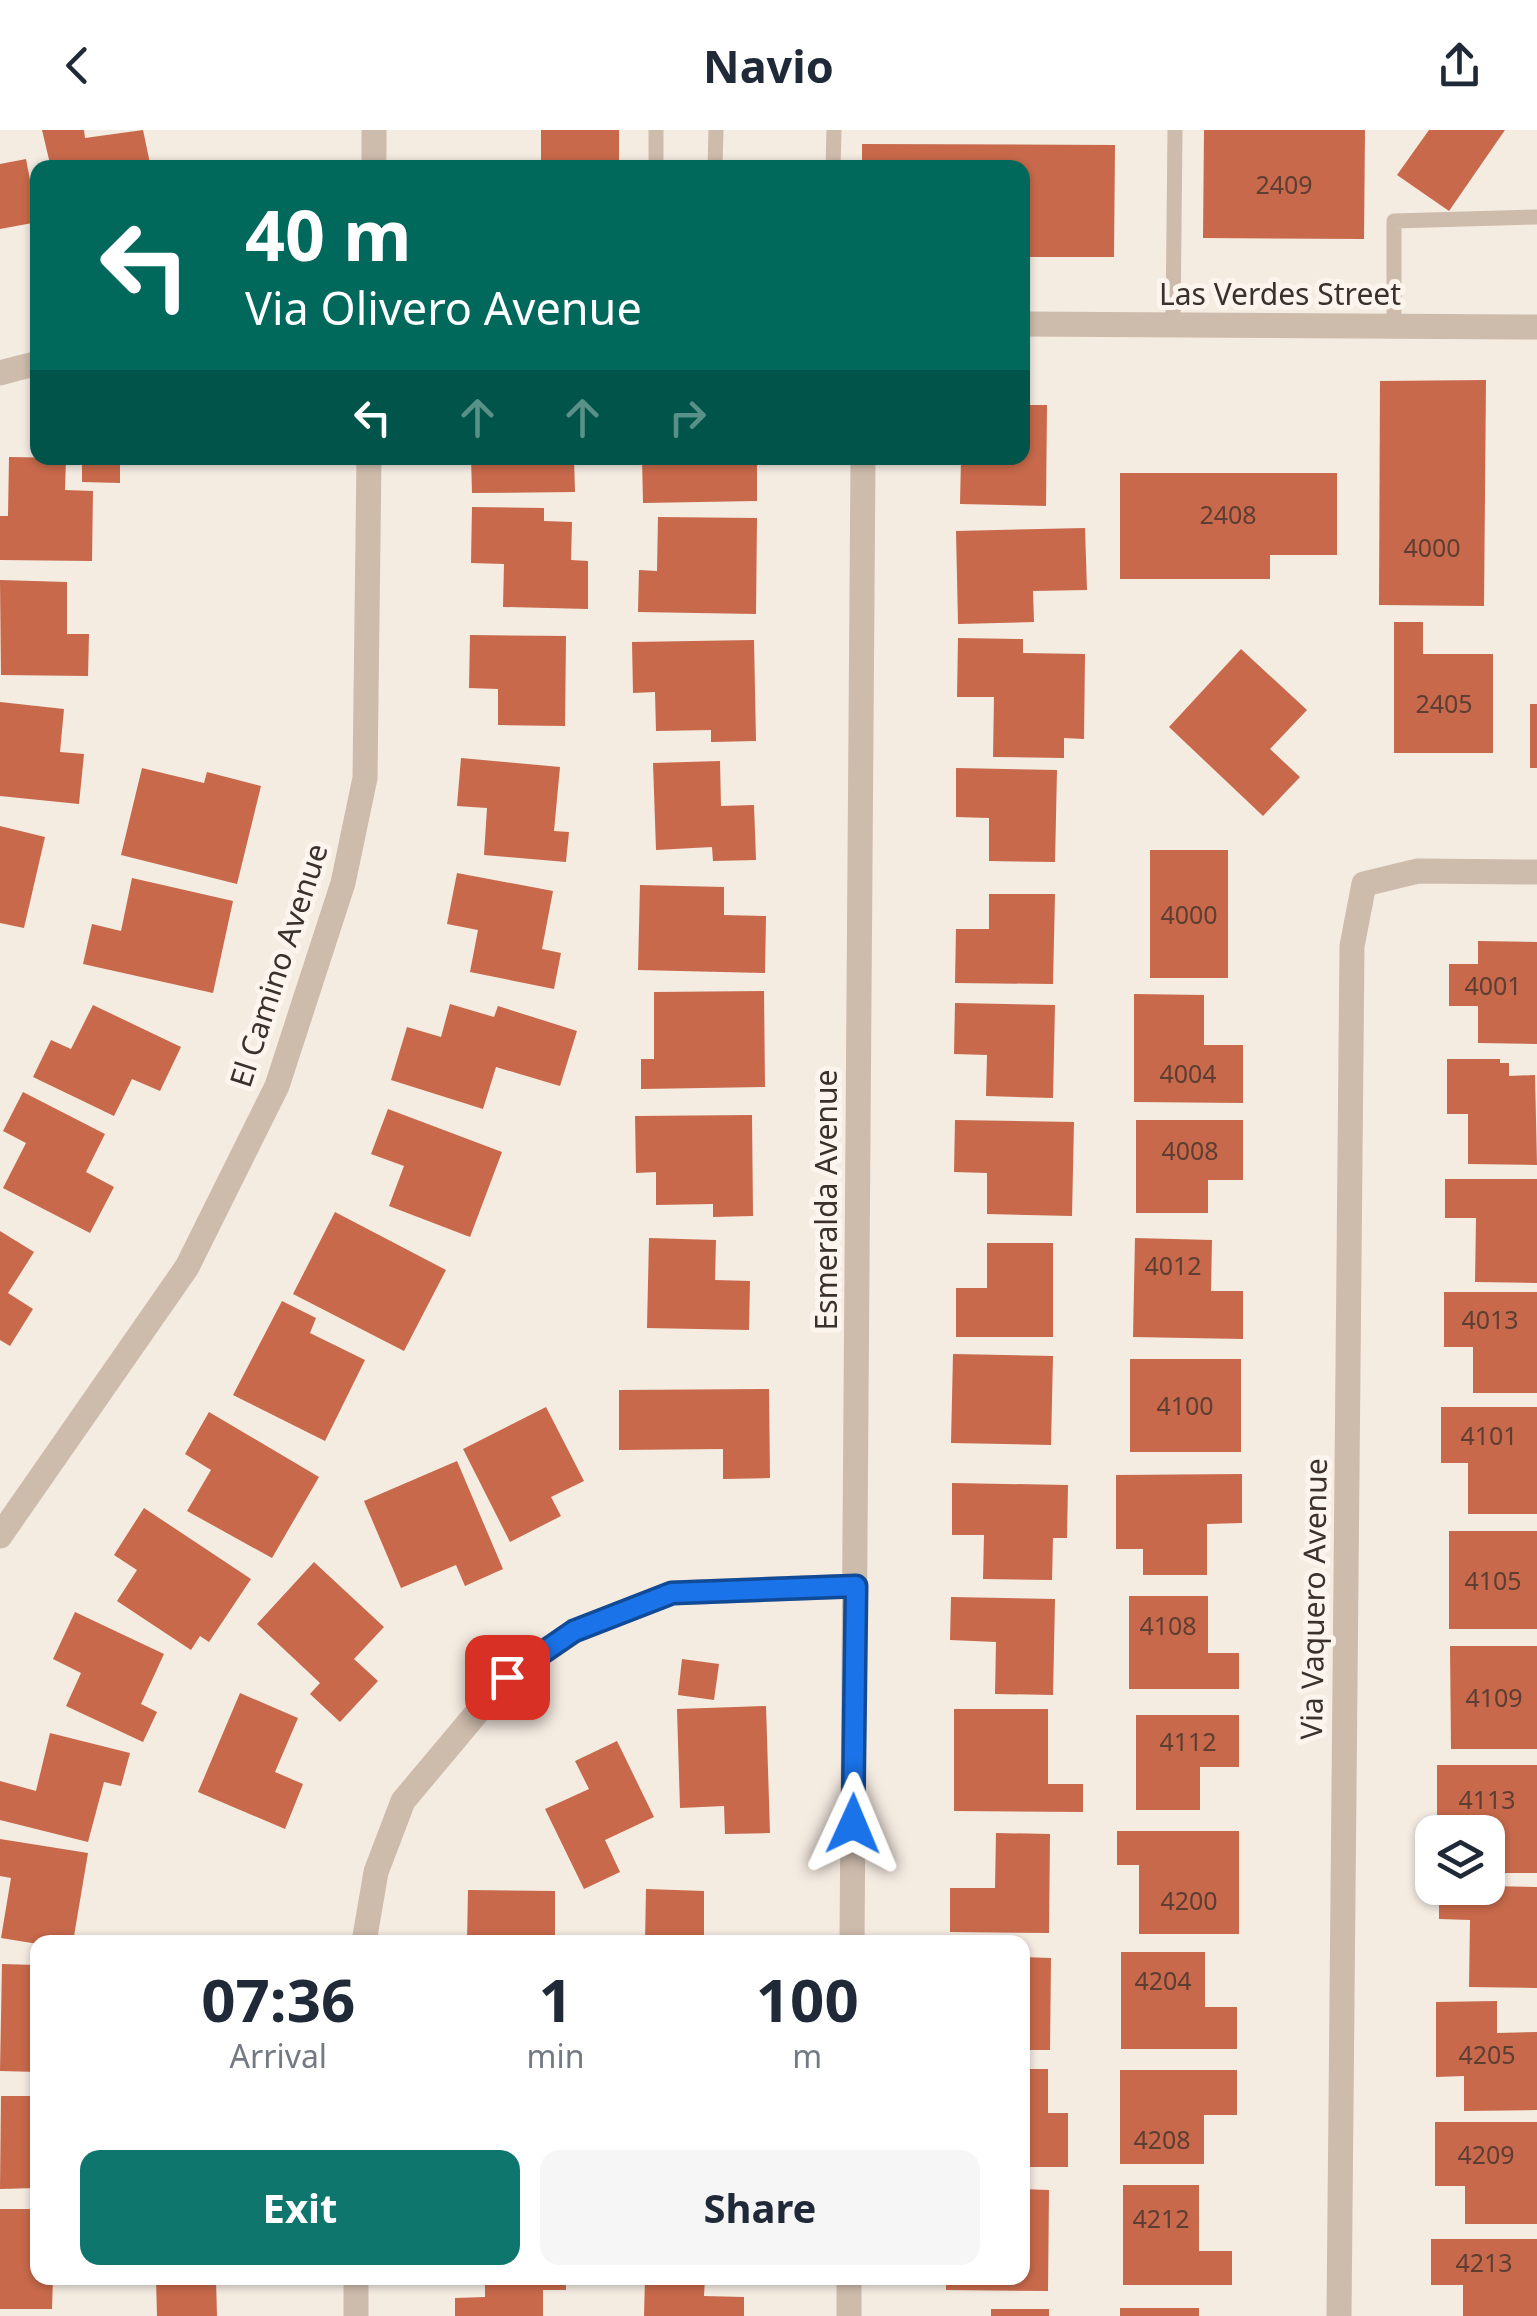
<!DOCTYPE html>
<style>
:root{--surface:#fff;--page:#f6f6f7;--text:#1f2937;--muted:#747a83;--accent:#0f766e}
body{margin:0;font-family:"Noto Sans",sans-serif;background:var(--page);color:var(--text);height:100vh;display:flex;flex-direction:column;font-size:38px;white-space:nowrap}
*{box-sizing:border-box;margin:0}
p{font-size:32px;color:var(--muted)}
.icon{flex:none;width:55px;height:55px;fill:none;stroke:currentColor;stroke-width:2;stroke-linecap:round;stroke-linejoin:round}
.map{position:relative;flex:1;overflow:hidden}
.sheet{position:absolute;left:30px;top:1805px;width:1000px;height:350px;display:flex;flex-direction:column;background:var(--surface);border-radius:20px;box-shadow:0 2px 8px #0004}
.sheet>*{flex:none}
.banner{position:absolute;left:30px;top:30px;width:1000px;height:305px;border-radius:20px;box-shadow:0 2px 8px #0004;background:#00695c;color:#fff;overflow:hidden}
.fabs{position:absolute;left:1415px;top:1685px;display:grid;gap:20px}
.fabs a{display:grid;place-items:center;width:90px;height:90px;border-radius:20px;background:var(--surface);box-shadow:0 2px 8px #0004;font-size:50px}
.pin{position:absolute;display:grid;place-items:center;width:85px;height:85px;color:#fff;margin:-42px;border-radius:20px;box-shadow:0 5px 15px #0006}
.me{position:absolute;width:110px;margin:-55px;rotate:1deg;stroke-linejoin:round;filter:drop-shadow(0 0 8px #0008)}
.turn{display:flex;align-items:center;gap:35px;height:210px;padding:0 50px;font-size:45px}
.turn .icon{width:130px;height:130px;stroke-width:2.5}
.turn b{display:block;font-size:70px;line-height:85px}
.lanes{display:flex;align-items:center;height:95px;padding:0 50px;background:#0003;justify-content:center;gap:50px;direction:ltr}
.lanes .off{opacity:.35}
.eta{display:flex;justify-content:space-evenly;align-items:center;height:170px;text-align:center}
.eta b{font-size:60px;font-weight:700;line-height:70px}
.button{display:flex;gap:20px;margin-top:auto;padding:20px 50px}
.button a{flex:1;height:115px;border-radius:20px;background:var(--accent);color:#fff;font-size:40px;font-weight:700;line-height:115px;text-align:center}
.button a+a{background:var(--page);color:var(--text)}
header{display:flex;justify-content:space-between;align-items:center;height:130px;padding:0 50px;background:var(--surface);font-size:45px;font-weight:700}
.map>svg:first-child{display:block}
</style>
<header><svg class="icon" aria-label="back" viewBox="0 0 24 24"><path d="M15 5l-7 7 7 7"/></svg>Navio<svg class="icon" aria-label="share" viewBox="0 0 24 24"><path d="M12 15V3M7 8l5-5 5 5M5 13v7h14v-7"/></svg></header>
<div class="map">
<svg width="1537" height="2186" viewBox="0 0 1537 2186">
<rect width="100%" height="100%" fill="#f4ebe1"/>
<!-- building -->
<g fill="#c8694b">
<path d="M42 0H84L85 8 143 0 151 38H51Z"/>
<rect x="541" y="0" width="78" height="38"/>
<path d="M1204 0H1365L1364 109 1203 108Z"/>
<path d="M1429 0H1505L1449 81 1397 45Z"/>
<path d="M862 14 1115 15 1114 127H1022V38H862Z"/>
<path d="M26 29 38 92 0 99V34Z"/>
<path d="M1486 250 1484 476 1379 475 1380 251Z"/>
<path d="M1022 275H1047L1046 376 960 374 961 328H1022Z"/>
<path d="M9 327 66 328 65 360 93 361 92 431 0 430V386H8Z"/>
<path d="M82 328H120V353L82 352Z"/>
<path d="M471 328H574L575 362 472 363Z"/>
<path d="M642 328H757V371L643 373Z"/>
<path d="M1120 343H1337V425H1270V449H1120Z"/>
<path d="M472 377 544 378V391L572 392 571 430 588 431V479L503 477 504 434 471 433Z"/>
<path d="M658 387 757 388 756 484 638 482 639 440 657 441Z"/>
<path d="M1085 398 1087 460 1033 461 1034 492 958 494 956 401Z"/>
<path d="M0 450 67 452V504H89L88 546 1 545Z"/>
<path d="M1394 492H1423V524H1493V623H1394Z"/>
<path d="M470 505 566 506 565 596 498 595V559L469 558Z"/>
<path d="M958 508 1023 509V523L1085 524 1084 609 1064 608V628L993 627 994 567H957Z"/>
<path d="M754 510 756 611 711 612V600L656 601 655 562 633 563 632 512Z"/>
<path d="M1241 519 1307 580 1270 619 1300 647 1263 686 1169 597Z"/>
<path d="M0 572 64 579 60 622 84 624 79 674 0 666Z"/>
<rect x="1530" y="574" width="7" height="64"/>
<path d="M461 628 560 637 554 701 569 702 566 732 484 725 487 678 457 676Z"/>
<path d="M720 631 721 676 754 675 756 730 713 731 712 717 656 720 653 633Z"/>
<path d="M142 638 204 653 207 642 261 656 237 754 121 725Z"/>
<path d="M956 638 1057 640 1055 732 989 731V688L956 687Z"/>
<path d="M0 696 45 707 24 798 0 793Z"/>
<rect x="1150" y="720" width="78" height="128"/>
<path d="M457 743 553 761 542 819 561 823 554 859 470 842 478 800 447 794Z"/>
<path d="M132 748 233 771 213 863 83 834 92 794 121 801Z"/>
<path d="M640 755 724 757V785L766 786 765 843 638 840Z"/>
<path d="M989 764H1055L1053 854 955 853 956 799H989Z"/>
<path d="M1478 811 1537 812V914L1478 913V876H1449V834H1478Z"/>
<path d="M764 861 765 957 641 959V929H654V862Z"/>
<path d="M1134 864 1204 865V915H1243V973L1134 972Z"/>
<path d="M955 873 1055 875 1053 968 986 966 987 925 954 924Z"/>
<path d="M450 874 494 887 498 876 577 901 560 956 496 937 483 979 391 950 407 897 441 907Z"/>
<path d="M93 875 181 917 160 961 132 949 114 986 33 947 51 910 71 919Z"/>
<path d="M1447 929H1500V933H1509V946L1535 945 1537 1035 1468 1034V984H1447Z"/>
<path d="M23 962 105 1004 86 1042 114 1057 90 1103 3 1058 26 1013 3 1001Z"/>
<path d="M388 979 502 1022 470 1107 389 1076 404 1036 371 1024Z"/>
<path d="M752 985 753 1086 713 1087V1074L656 1075V1042L636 1043 635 986Z"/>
<path d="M955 990 1074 992 1072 1086 987 1084V1043L954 1042Z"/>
<path d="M1136 990H1243V1050H1208V1083H1136Z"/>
<path d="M1445 1049H1537V1153L1475 1152 1476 1088H1445Z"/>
<path d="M335 1082 446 1140 404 1221 293 1164Z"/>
<path d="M0 1101 34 1122 8 1163 33 1179 10 1216 0 1210Z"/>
<path d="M649 1108 716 1110 715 1150 750 1151 749 1200 647 1198Z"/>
<path d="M1135 1108 1212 1110 1211 1161H1243V1209L1133 1207Z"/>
<path d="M987 1113H1053V1207H956V1158H987Z"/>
<path d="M1444 1162H1537V1263H1473V1217H1444Z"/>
<path d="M282 1171 316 1188 310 1203 365 1230 325 1311 233 1265Z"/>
<path d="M953 1224 1053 1226 1051 1315 951 1313Z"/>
<rect x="1130" y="1229" width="111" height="93"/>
<path d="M769 1259 770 1348 723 1349V1319L619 1320V1260Z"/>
<path d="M546 1277 584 1351 551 1367 561 1386 510 1412 463 1319Z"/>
<path d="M1441 1277H1537V1384H1468V1333H1441Z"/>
<path d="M209 1282 319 1347 272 1428 187 1381 211 1340 185 1324Z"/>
<path d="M457 1331 503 1439 465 1456 456 1435 401 1458 364 1371Z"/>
<path d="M1242 1344V1393L1207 1394V1445H1143V1419H1116V1345Z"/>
<path d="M952 1353 1068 1355 1067 1408H1053L1052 1450 983 1449 984 1405H952Z"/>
<path d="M144 1378 251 1449 209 1512 200 1506 191 1520 117 1471 137 1440 114 1425Z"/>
<rect x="1449" y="1401" width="88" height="98"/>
<path d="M314 1432 384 1497 354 1529 378 1551 340 1592 310 1564 320 1553 257 1494Z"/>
<path d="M1129 1466H1208V1523H1239V1559H1129Z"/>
<path d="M951 1467 1055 1469 1053 1565 995 1564 996 1512 950 1510Z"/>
<path d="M75 1482 164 1524 141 1574 157 1582 143 1612 66 1576 81 1543 53 1529Z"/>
<path d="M1450 1516H1537V1619H1451Z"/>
<path d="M682 1529 719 1534 714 1570 678 1565Z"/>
<path d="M240 1563 298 1588 275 1642 303 1654 285 1699 198 1662Z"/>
<path d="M766 1576 770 1703 725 1704 724 1676 680 1678 677 1579Z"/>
<path d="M954 1579H1048V1654H1083V1682L954 1681Z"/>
<path d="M1136 1585H1239V1637H1200V1680H1136Z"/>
<path d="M50 1603 130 1623 121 1656 104 1652 88 1712 0 1690V1651L36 1661Z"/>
<path d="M617 1611 654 1687 605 1710 620 1742 584 1759 545 1679 589 1659 575 1631Z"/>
<path d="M1437 1635H1537V1743H1488V1702H1437Z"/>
<path d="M1117 1701H1239V1804H1139V1735H1117Z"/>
<path d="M996 1703 1050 1704 1049 1803 950 1802V1758H995Z"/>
<path d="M0 1709 88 1723 73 1812 38 1814 1 1808 11 1748 0 1746Z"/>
<path d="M1488 1756 1537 1757V1858L1469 1857 1470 1790 1439 1789V1758Z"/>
<path d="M646 1759 704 1761V1812H645Z"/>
<path d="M468 1760 555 1761V1812H467Z"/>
<path d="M1121 1822H1205V1877H1237V1919H1121Z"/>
<path d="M1022 1827 1051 1828 1050 1920H1022Z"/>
<path d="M2 1834 38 1835V1942L0 1941Z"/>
<path d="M1497 1871V1903L1537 1902V1980L1464 1981V1946L1436 1947V1872Z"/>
<path d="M1022 1939H1048V1983H1068V2037H1022Z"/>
<path d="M1120 1940H1237V1985H1204V2034H1120Z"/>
<path d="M1 1966H38V2058L0 2059Z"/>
<path d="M1435 1992H1537V2094H1465V2056H1435Z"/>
<path d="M1123 2055H1199V2121H1232V2155H1123Z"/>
<path d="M1022 2059 1049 2060 1048 2161 946 2160V2148H1022Z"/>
<path d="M0 2079H38V2148H53L52 2179H0Z"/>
<path d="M1431 2109H1537V2186H1463V2155H1431Z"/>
<path d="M156 2148H216L217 2186H157Z"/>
<path d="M485 2148H566V2160H543V2186H455V2168L485 2167Z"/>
<path d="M645 2148H705L704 2166 744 2167V2186H644Z"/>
<rect x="1120" y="2178" width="79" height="8"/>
<rect x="991" y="2179" width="58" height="7"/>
</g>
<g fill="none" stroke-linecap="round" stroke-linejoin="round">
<!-- lane -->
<g stroke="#cdbbac" stroke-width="15">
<path d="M656 38V0"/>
<path d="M715 38 716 0"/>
<path d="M833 38 834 0"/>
<path d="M1173 195 1175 0"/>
<path d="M1394 196V91L1537 87"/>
</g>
<!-- street -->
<g stroke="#cdbbac" stroke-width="25">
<path d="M374 38V0"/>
<path d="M1022 194 1537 197"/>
<path d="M0 243 38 233"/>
<path d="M0 1406 187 1137 277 956 343 753 365 648 369 328"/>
<path d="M364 1812 376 1742 403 1671 507 1547 575 1501 671 1463 855 1456"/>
<path d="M852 1812 863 328"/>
<path d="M356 2186V2148"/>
<path d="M849 2186V2148"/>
<path d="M1339 2186 1352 816 1364 754 1418 741 1537 742"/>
</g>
</g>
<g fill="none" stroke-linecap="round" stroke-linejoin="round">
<!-- route casing -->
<g stroke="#114b97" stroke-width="25">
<path id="route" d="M507 1547 574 1501 672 1463 856 1456 853 1694"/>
</g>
<!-- route -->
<use href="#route" stroke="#1a73e8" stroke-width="18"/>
</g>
<g text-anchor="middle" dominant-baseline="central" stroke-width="10" stroke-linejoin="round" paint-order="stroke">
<!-- number labels -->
<g font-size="25" fill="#5e3e33">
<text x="1284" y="54">2409</text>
<text x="1228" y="384">2408</text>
<text x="1432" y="417">4000</text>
<text x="1444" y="573">2405</text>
<text x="1189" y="784">4000</text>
<text x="1493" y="855">4001</text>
<text x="1188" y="943">4004</text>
<text x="1190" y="1020">4008</text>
<text x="1173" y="1135">4012</text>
<text x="1490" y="1189">4013</text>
<text x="1185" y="1275">4100</text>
<text x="1489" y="1305">4101</text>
<text x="1493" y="1450">4105</text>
<text x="1168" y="1495">4108</text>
<text x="1494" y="1567">4109</text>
<text x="1188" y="1611">4112</text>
<text x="1487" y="1669">4113</text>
<text x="1189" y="1770">4200</text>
<text x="1163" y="1850">4204</text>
<text x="1487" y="1924">4205</text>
<text x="1162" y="2009">4208</text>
<text x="1486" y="2024">4209</text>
<text x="1161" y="2088">4212</text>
<text x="1484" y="2132">4213</text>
</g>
<!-- street labels -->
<g font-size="30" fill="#3b302b" stroke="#fbf5ee">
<text x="1280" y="163">Las Verdes Street</text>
<text transform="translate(278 835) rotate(-72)">El Camino Avenue</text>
<text transform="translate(825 1070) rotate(-90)">Esmeralda Avenue</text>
<text transform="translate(1313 1469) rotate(-89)">Via Vaquero Avenue</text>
</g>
</g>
</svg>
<div class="fabs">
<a><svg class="icon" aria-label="layers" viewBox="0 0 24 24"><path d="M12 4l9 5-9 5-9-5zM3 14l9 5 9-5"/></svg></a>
</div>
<div class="pin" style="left:507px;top:1547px;background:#d93025"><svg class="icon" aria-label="arrive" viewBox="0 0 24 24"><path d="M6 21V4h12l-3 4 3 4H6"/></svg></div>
<svg class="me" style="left:853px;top:1694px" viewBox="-20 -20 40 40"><path d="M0-17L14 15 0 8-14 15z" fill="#1a73e8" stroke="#fff" stroke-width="4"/></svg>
<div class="banner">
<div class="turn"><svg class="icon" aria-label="left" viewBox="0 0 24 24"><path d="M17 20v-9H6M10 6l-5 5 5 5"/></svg><div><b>40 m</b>Via Olivero Avenue</div></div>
<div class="lanes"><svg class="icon" aria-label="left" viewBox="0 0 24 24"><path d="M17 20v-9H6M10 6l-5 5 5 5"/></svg><svg class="icon off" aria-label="ahead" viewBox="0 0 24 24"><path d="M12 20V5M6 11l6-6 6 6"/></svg><svg class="icon off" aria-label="ahead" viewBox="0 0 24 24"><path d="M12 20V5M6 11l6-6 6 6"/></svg><svg class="icon off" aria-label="right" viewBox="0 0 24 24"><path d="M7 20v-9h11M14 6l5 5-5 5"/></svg></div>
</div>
<section class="sheet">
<div class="eta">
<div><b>07:36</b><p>Arrival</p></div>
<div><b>1</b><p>min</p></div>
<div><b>100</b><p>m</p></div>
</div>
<div class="button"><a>Exit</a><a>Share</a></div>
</section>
</div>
